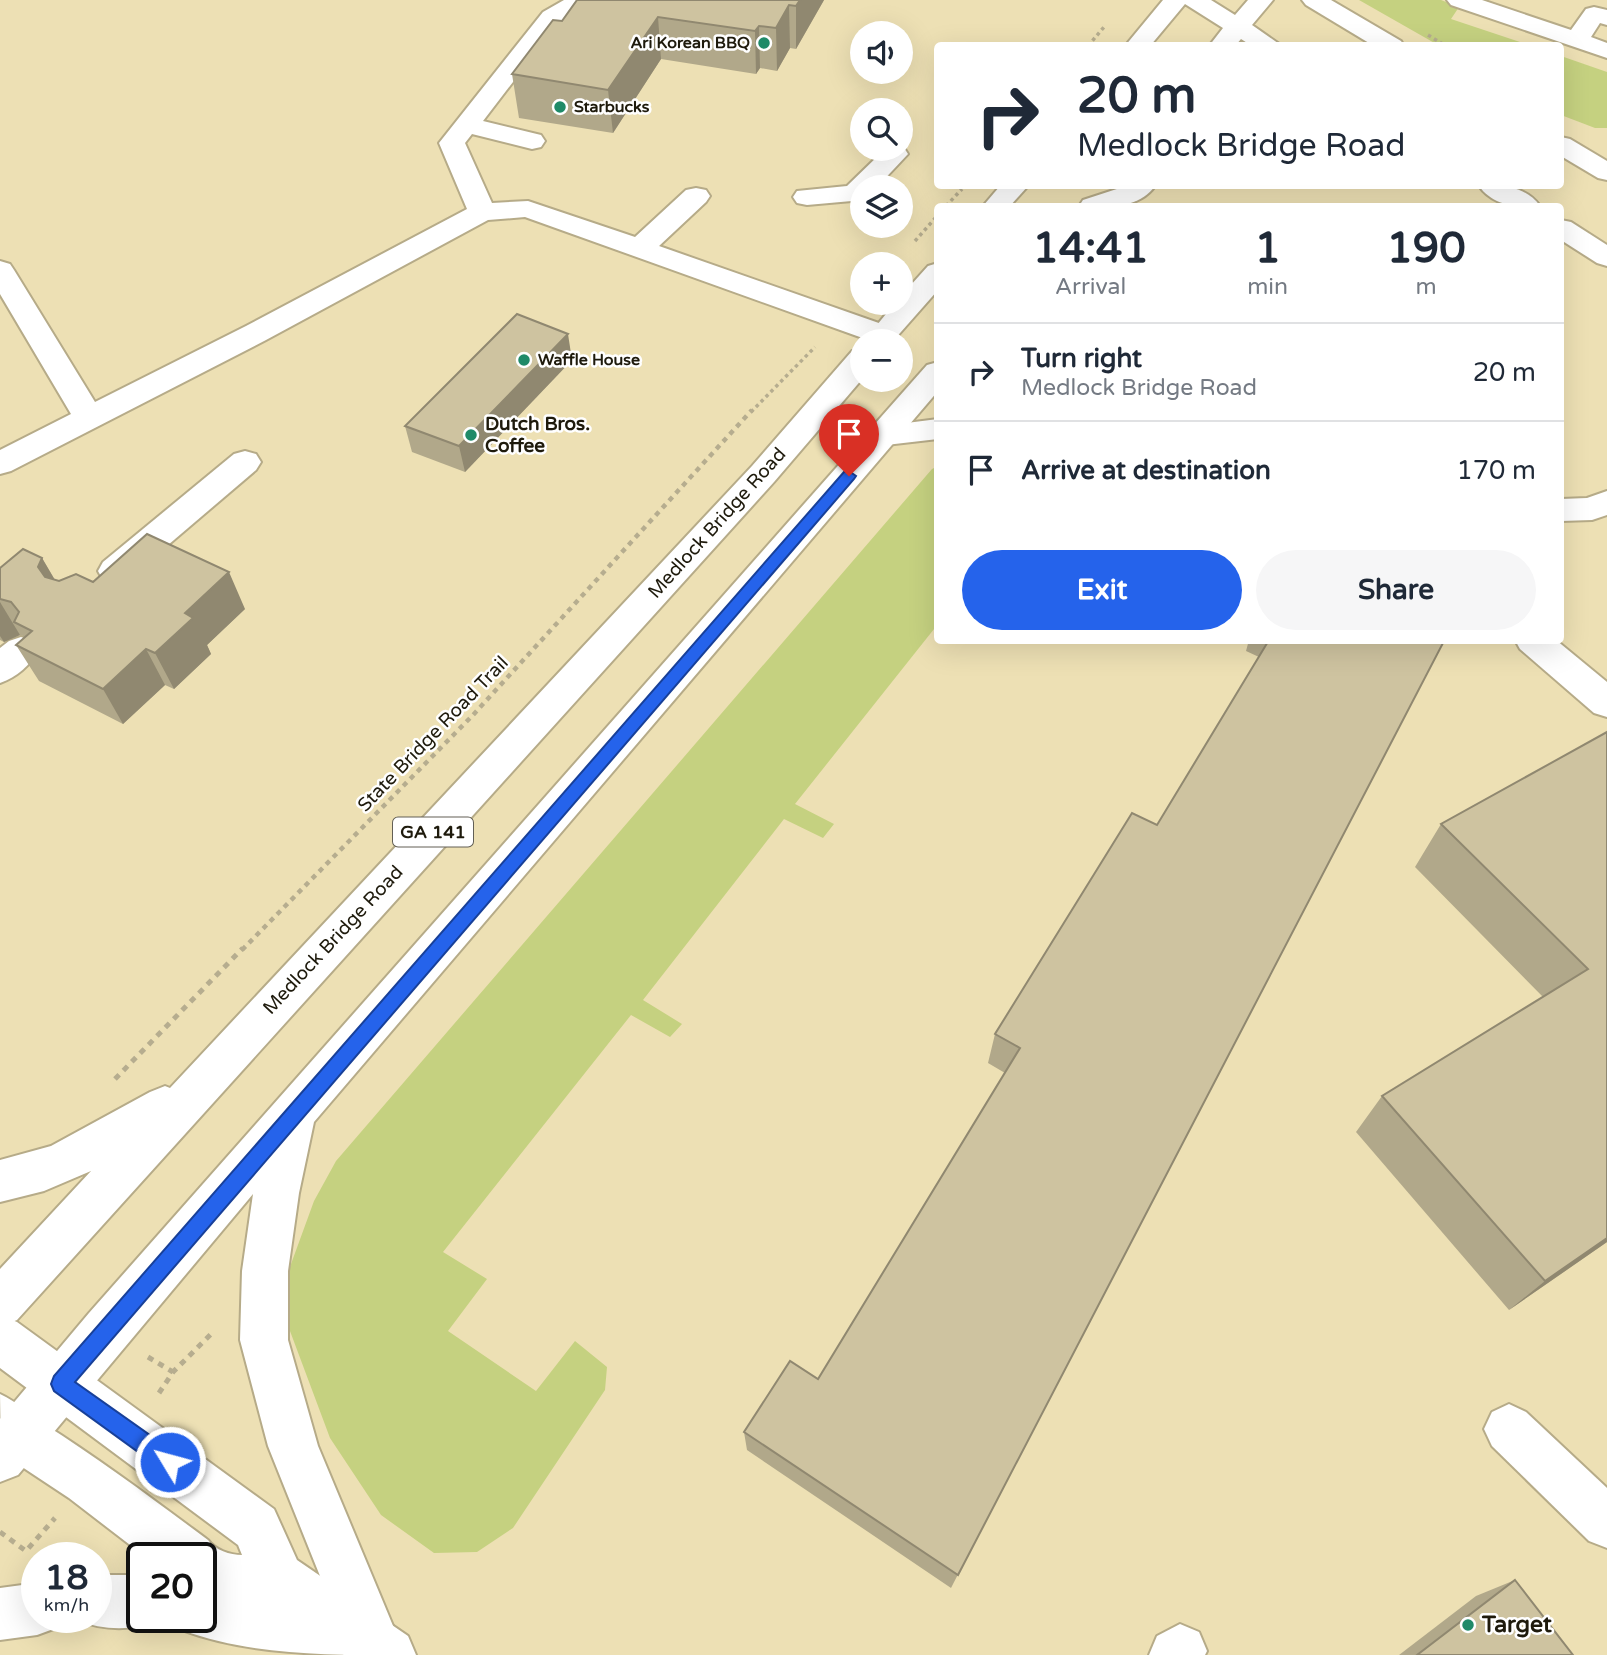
<!DOCTYPE html>
<meta charset="utf-8">
<style>
:root{--surface:#fff;--page:#f6f6f7;--text:#1f2937;--muted:#747a83;--line:#e0e1e3;--accent:#2563eb}
body{margin:0;font-family:"Varela Round",sans-serif;background:var(--page);color:var(--text);height:100vh;display:flex;flex-direction:column;font-size:26px;white-space:nowrap}
*{box-sizing:border-box;margin:0}
p{font-size:23px;color:var(--muted)}
.icon{flex:none;width:38px;height:38px;fill:none;stroke:currentColor;stroke-width:2;stroke-linecap:round;stroke-linejoin:round}
.map{position:relative;flex:1;overflow:hidden}
.drawer{position:absolute;left:934px;top:203px;width:630px;height:441px;display:flex;flex-direction:column;background:var(--surface);border-radius:7px;box-shadow:0 7px 28px #0002}
.drawer>*{flex:none}
.guide{position:absolute;left:934px;top:42px;width:630px;height:147px;border-radius:7px;box-shadow:0 7px 28px #0002;background:#fff;color:var(--text);overflow:hidden}
.fabs{position:absolute;left:850px;top:21px;display:grid;gap:14px}
.fabs a{display:grid;place-items:center;width:63px;height:63px;border-radius:50%;background:var(--surface);box-shadow:0 7px 28px #0002;font-size:35px}
.speed{position:absolute;left:21px;top:1542px;display:flex;gap:14px;font-size:35px;font-weight:700;text-align:center}
.speed>*{display:grid;place-content:center;width:91px;height:91px;border-radius:50%;background:var(--surface);box-shadow:0 7px 28px #0002;line-height:1}
.speed small{font-size:18px;font-weight:400}
.speed .limit{border:4px solid #111;border-radius:10px;background:#fff;color:#111}
.pin{position:absolute;display:grid;place-items:center;width:60px;height:60px;color:#fff;margin:-72px -30px;border-radius:50% 50% 50% 0;rotate:-45deg;box-shadow:0 0 7px #0007}
.pin .icon{rotate:45deg}
.me{position:absolute;width:77px;margin:-38px;rotate:307deg;stroke-linejoin:round;filter:drop-shadow(0 0 5px #0008)}
.turn{display:flex;align-items:center;gap:24px;height:147px;padding:0 28px;font-size:32px}
.turn .icon{width:91px;height:91px;stroke-width:2.5}
.turn b{display:block;font-size:49px;line-height:60px}
.eta{display:flex;justify-content:space-evenly;align-items:center;height:119px;text-align:center}
.eta b{font-size:42px;font-weight:800;line-height:49px}
.button{display:flex;gap:14px;margin-top:auto;padding:14px 28px}
.button a{flex:1;height:80px;border-radius:42px;background:var(--accent);color:#fff;font-size:28px;font-weight:800;line-height:80px;text-align:center}
.button a+a{background:var(--page);color:var(--text)}
ul{padding:0;list-style:none}
li{display:flex;align-items:center;gap:21px;height:98px;padding:0 28px;border-top:2px solid var(--line)}
li div{flex:1}
li b{display:block;font-size:26px}
li em{font-style:normal}
.map>svg:first-child{display:block}
</style>
<div class="map">
<svg width="1607" height="1655" viewBox="0 0 1607 1655">
<rect width="100%" height="100%" fill="#f8edc8"/>
<!-- built -->
<path fill="#ede0b4" fill-rule="evenodd" d="M0 0H1607V1655H0ZM863 33H901V72H863ZM938 46H1561V186H938ZM863 110H901V149H863ZM863 187H901V226H863ZM938 206H1561V640H938ZM863 264H901V303H863ZM863 341H901V380H863ZM37 1558H96V1617H37ZM142 1558H201V1617H142Z"/>
<!-- green -->
<g fill="#c5d180">
<path d="M1359 0H1441L1459 7 1451 19 1529 45H1438Z"/>
<path d="M1561 56 1607 72V128H1595L1561 115Z"/>
<path d="M938 466V624L795 804 834 824 823 838 784 819 643 1000 682 1024 670 1037 631 1015 443 1252 487 1279 448 1331 536 1391 575 1341 607 1367 605 1390 513 1528 477 1552 434 1553 381 1515 330 1438 284 1315 287 1275 314 1201 336 1161 932 469Z"/>
</g>
<g fill="none" stroke-linecap="round" stroke-linejoin="round">
<!-- minor casing -->
<g stroke="#b6ab88" stroke-width="4">
<g id="minor">
<path d="M564 0H594L590 5 559 22 483 121 541 135 545 141 541 147 532 149 472 134 465 143 492 203 528 201 635 237 686 190 696 188 706 190 710 196 706 202 659 246 893 328 898 335 894 341H871L525 217 488 220 266 340 11 471 0 474V450L71 414 0 294V261L10 264 14 270 95 402 246 326 467 209 439 143 543 12Z"/>
<path d="M1447 0H1482L1571 30 1586 9 1594 7 1607 10V25L1600 23 1591 37 1607 43V58L1451 5Z"/>
<path d="M901 143 908 154 877 187H863V200L807 205 797 203 793 197 797 191 847 186 881 153 879 149H901Z"/>
<path d="M938 419V439L886 445 875 441 870 434 875 427Z"/>
<path d="M245 451 256 454 261 462 256 470 127 580 115 583 103 580 98 571 103 562 234 454Z"/>
<path d="M1607 491V515L1592 520 1561 521V499L1587 498Z"/>
<path d="M21 637 33 641 39 650C30 665 17 677 0 683V648L9 641Z"/>
<path d="M1515 640H1556L1607 682V717L1594 713 1520 649Z"/>
<path d="M0 1315 17 1322 274 1509 297 1560 408 1636 416 1655H344L272 1604 223 1608 201 1598V1558H147L69 1498 1 1453 0 1394C18 1402 28 1414 44 1424 101 1460 154 1500 208 1540 215 1550 230 1555 242 1555L238 1545 0 1368Z"/>
<path d="M1509 1404 1526 1412 1607 1488V1548L1589 1541 1492 1446 1484 1429 1492 1412Z"/>
<path d="M1180 1624 1199 1632 1207 1651 1205 1655H1149L1157 1636Z"/>
</g>
</g>
<!-- highway casing -->
<g stroke="#b6ab88" stroke-width="4">
<g id="highway">
<path d="M1163 0H1211L1235 15 1248 0H1273L1252 25 1282 46H1252L1241 39 1235 46H1209L1223 28 1185 4 1150 46H1125Z"/>
<path d="M1302 0H1331L1401 41 1404 46H1374L1306 5Z"/>
<path d="M1561 137 1570 139 1607 161V180L1598 178 1561 156Z"/>
<path d="M1000 186H1028L1010 206H983Z"/>
<path d="M1126 186H1155C1139 209 1104 208 1079 206L1083 200Z"/>
<path d="M1479 186C1501 184 1526 186 1540 206 1518 208 1493 206 1479 186Z"/>
<path d="M1561 220 1571 222 1607 245V266L1597 263 1561 240Z"/>
<path d="M938 263V290L893 341 863 342 895 303H901V296L928 266Z"/>
<path d="M863 348V378L774 482 17 1320 0 1327V1269L91 1171 44 1191 0 1202V1160L51 1146 150 1092 165 1086 170 1088 752 466 852 351Z"/>
<path d="M938 362V391L314 1122 299 1193 288 1271V1340L318 1446 401 1645 396 1655C325 1655 250 1655 182 1630L177 1617H201V1585L334 1611 268 1446 240 1340 242 1271 253 1194 18 1475 0 1482V1419L89 1313 927 365Z"/>
<path d="M96 1575H142V1617H162L161 1620C134 1631 104 1631 77 1620L76 1617H96Z"/>
<path d="M37 1583V1617H60L56 1628 37 1635 0 1640V1588Z"/>
</g>
</g>
<!-- path-far2 -->
<g stroke="#b6ad8f" stroke-width="3.5" stroke-dasharray="3.5 3.5" stroke-linecap="butt">
<path d="M1428 35 1446 46"/>
<path d="M1088 46 1104 27"/>
<path d="M946 206 962 189"/>
<path d="M915 241 938 215"/>
<path d="M751 412 815 347"/>
</g>
<!-- path-far1 -->
<path stroke="#b6ad8f" stroke-width="4.5" stroke-dasharray="5 5" stroke-linecap="butt" d="M242 950 473 715 752 410"/>
<!-- path -->
<g stroke="#b6ad8f" stroke-width="5" stroke-dasharray="6 6" stroke-linecap="butt">
<path d="M115 1079 243 948"/>
<path d="M148 1357 173 1372"/>
<path d="M159 1393 173 1372 213 1332"/>
<path d="M0 1532 26 1551 55 1518"/>
</g>
<!-- minor -->
<use href="#minor" fill="#fff" fill-rule="evenodd"/>
<!-- highway -->
<use href="#highway" fill="#fff" fill-rule="evenodd"/>
</g>
<!-- wall -->
<g fill="#b1a88a">
<path d="M824 0 796 49 790 48 777 71 760 68 756 74 661 59 613 133 519 118 512 74 562 21Z"/>
<path d="M572 360 465 472 412 452 405 426Z"/>
<path d="M42 558 55 580 59 581 93 582 245 609 207 645 211 654 174 689 165 685 123 724 39 681 16 645 24 638 22 635H20L4 642 0 640V568Z"/>
<path d="M1249 640H1437L951 1588 747 1450 744 1432 818 1379 1005 1073 988 1063 995 1034 1157 825 1259 657 1246 651Z"/>
<path d="M1607 732V1242L1509 1310 1356 1132 1382 1096 1543 997 1415 867 1441 824Z"/>
<path d="M1515 1580 1573 1655H1399L1476 1596Z"/>
</g>
<!-- shaded-wall -->
<g fill="#908870">
<path d="M800 0H824L796 49V6Z"/>
<path d="M789 5 790 48 777 71 776 28Z"/>
<path d="M658 17 661 59 613 133 608 90Z"/>
<path d="M759 26 760 68 756 74 755 31Z"/>
<path d="M568 334 572 360 465 472 459 446Z"/>
<path d="M42 558 63 594 60 603 38 567Z"/>
<path d="M229 572 245 609 207 645 211 654 174 689 155 653 185 613Z"/>
<path d="M0 602 20 635 4 642 0 636Z"/>
<path d="M146 649 165 685 123 724 103 689Z"/>
<path d="M1607 1238V1242L1509 1310 1545 1281Z"/>
</g>
<!-- building -->
<g fill="#cec3a0" stroke="#908870" stroke-width="2">
<path d="M577 0H800L796 6 789 5 776 28 759 26 755 31 658 17 608 90 512 74 553 20 562 21Z"/>
<path d="M517 314 568 334 459 446 405 426Z"/>
<path d="M147 534 229 572 185 613 193 618 155 653 146 649 103 689 16 645 32 631 14 622 19 612 11 602 0 599V568L23 549 42 558 38 567 45 577 59 581 76 574 93 582Z"/>
<path d="M1269 640H1437L1443 643 958 1575 744 1432 790 1361 818 1379 1020 1048 995 1034 1132 813 1157 825Z"/>
<path d="M1607 732V1238L1545 1281 1382 1096 1588 969 1441 824Z"/>
<path d="M1515 1580 1573 1655H1417Z"/>
</g>
<!-- route -->
<path fill="#2563eb" stroke="#184099" stroke-width="2" d="M849 471 856 476 854 479 75 1382 178 1455 181 1462 178 1470 170 1473 163 1470 54 1391 51 1384 54 1376 844 472Z"/>
<!-- markers -->
<g fill="#1f8a68" stroke="#fff" stroke-width="2.5">
<circle cx="764" cy="43" r="7"/>
<circle cx="560" cy="107" r="7"/>
<circle cx="524" cy="360" r="7"/>
<circle cx="471" cy="435" r="7"/>
<circle cx="1468" cy="1625" r="7"/>
</g>
<g text-anchor="middle" dominant-baseline="central" stroke-width="5" stroke-linejoin="round" paint-order="stroke">
<!-- far-poi labels -->
<g font-size="16" font-weight="bold" fill="#1e1a0c" stroke="#fff" text-anchor="start">
<text x="750" y="43" text-anchor="end">Ari Korean BBQ</text>
<text x="574" y="107">Starbucks</text>
<text x="538" y="360">Waffle House</text>
</g>
<!-- shield labels -->
<rect fill="#fff" stroke="#625f55" stroke-width="2" x="393" y="817.5" width="80" height="29" rx="5"/>
<g font-size="18" font-weight="bold" fill="#1e1a0c">
<text x="433" y="832">GA 141</text>
</g>
<!-- poi labels -->
<g font-size="19" font-weight="bold" fill="#1e1a0c" stroke="#fff" text-anchor="start">
<text x="485" y="424">Dutch Bros.<tspan x="485" dy="22">Coffee</tspan></text>
</g>
<!-- street labels -->
<g font-size="19" fill="#1e1a0c" stroke="#fff">
<text transform="translate(717 523) rotate(-48)">Medlock Bridge Road</text>
<text transform="translate(433 734) rotate(-46)">State Bridge Road Trail</text>
<text transform="translate(333 940) rotate(-47)">Medlock Bridge Road</text>
</g>
<!-- near-poi labels -->
<g font-size="23" font-weight="bold" fill="#1e1a0c" stroke="#fff" text-anchor="start">
<text x="1482" y="1625">Target</text>
</g>
</g>
</svg>
<div class="fabs">
<a><svg class="icon" aria-label="sound" viewBox="0 0 24 24"><path d="M4 9h4l5-4v14l-5-4H4zM17 9q2 3 0 6"/></svg></a>
<a><svg class="icon" aria-label="search" viewBox="0 0 24 24"><circle cx="10" cy="10" r="6"/><path d="M15 15l6 6"/></svg></a>
<a><svg class="icon" aria-label="layers" viewBox="0 0 24 24"><path d="M12 4l9 5-9 5-9-5zM3 14l9 5 9-5"/></svg></a>
<a>+</a>
<a>−</a>
</div>
<div class="speed"><div>18<small>km/h</small></div><div class="limit">20</div></div>
<div class="pin" style="left:849px;top:476px;background:#d93025"><svg class="icon" aria-label="arrive" viewBox="0 0 24 24"><path d="M6 21V4h12l-3 4 3 4H6"/></svg></div>
<svg class="me" style="left:170px;top:1462px" viewBox="-20 -20 40 40"><circle r="17" fill="#2563eb" stroke="#fff" stroke-width="3"/><path d="M0-11L8 9 0 5-8 9z" fill="#fff"/></svg>
<div class="guide">
<div class="turn"><svg class="icon" aria-label="right" viewBox="0 0 24 24"><path d="M7 20v-9h11M14 6l5 5-5 5"/></svg><div><b>20 m</b>Medlock Bridge Road</div></div>
</div>
<section class="drawer">
<div class="eta">
<div><b>14:41</b><p>Arrival</p></div>
<div><b>1</b><p>min</p></div>
<div><b>190</b><p>m</p></div>
</div>
<ul>
<li><svg class="icon" aria-label="right" viewBox="0 0 24 24"><path d="M7 20v-9h11M14 6l5 5-5 5"/></svg><div><b>Turn right</b><p>Medlock Bridge Road</p></div><em>20 m</em></li>
<li><svg class="icon" aria-label="arrive" viewBox="0 0 24 24"><path d="M6 21V4h12l-3 4 3 4H6"/></svg><div><b>Arrive at destination</b></div><em>170 m</em></li>
</ul>
<div class="button"><a>Exit</a><a>Share</a></div>
</section>
</div>
